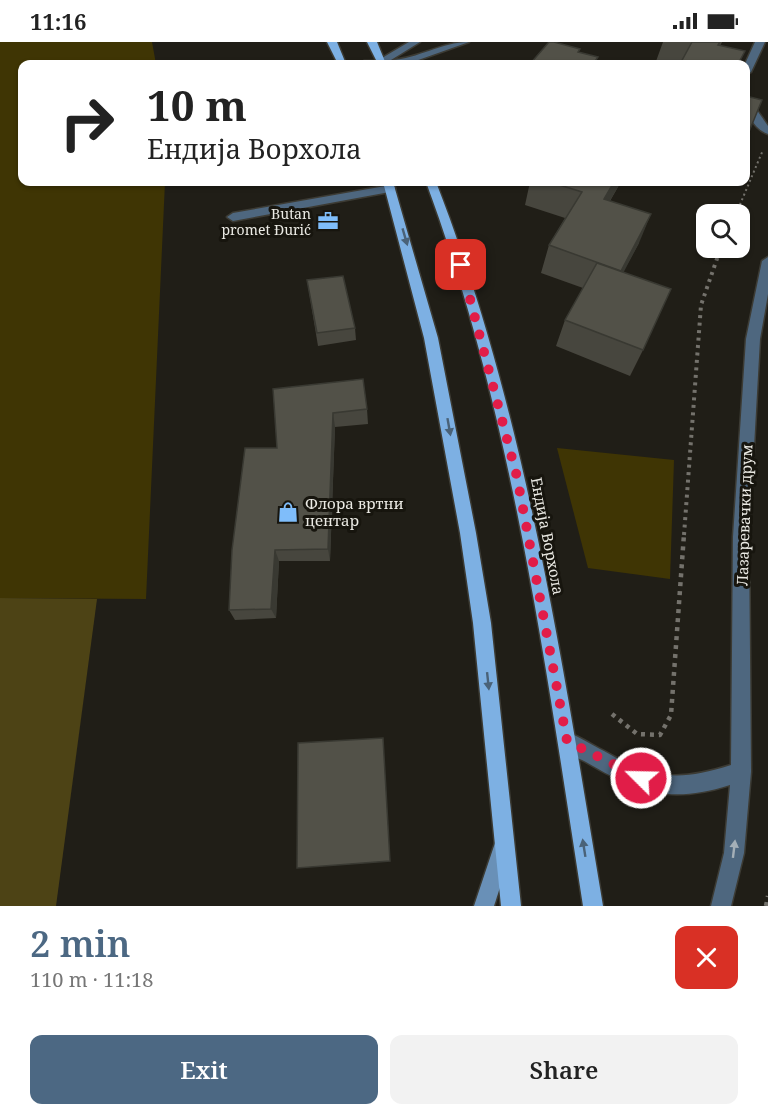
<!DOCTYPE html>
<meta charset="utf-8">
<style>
:root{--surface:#fff;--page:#f2f2f2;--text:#222;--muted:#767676;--accent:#4c6883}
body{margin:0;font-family:"Noto Serif",serif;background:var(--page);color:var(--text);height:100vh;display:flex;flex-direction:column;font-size:22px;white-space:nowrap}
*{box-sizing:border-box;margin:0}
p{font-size:20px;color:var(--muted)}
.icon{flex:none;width:33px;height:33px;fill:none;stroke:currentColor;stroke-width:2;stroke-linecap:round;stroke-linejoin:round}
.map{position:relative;height:864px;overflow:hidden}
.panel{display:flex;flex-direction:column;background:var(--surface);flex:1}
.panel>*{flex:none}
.top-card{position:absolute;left:18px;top:18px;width:732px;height:126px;border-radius:12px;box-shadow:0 2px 4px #0004;background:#fff;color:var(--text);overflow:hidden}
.tools{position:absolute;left:696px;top:162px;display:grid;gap:12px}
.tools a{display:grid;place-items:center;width:54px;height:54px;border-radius:12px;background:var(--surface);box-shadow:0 2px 4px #0004;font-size:30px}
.pin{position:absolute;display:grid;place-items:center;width:51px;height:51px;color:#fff;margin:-26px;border-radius:12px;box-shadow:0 3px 9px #0006}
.me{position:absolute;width:66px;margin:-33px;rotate:293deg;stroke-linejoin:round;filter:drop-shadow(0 0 4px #0008)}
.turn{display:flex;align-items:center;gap:21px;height:126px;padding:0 30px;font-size:27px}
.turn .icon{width:78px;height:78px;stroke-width:2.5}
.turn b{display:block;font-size:42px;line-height:51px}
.round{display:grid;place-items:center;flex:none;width:63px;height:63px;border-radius:12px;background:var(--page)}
.summary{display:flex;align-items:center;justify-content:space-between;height:102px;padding:0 30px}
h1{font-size:36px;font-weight:600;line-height:45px;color:var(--accent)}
.action{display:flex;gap:12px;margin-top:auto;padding:12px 30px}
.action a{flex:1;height:69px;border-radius:12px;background:var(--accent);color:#fff;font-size:24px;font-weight:600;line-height:69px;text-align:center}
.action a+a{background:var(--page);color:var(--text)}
.status{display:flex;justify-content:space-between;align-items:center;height:42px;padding:0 30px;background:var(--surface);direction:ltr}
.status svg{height:16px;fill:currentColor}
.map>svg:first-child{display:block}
</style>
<div class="status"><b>11:16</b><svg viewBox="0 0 49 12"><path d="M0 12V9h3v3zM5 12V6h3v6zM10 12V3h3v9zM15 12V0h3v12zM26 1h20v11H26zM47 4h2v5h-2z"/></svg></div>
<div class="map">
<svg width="768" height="864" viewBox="0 0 768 864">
<rect width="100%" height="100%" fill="#201e17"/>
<!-- green -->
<g fill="#3f3504">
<path d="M0 0H152L156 22H22V140H165L146 557 0 556Z"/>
<path d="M557 406 674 418 670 537 588 526Z"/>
</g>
<!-- forest -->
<path fill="#4d4315" d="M0 556 97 557 56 864H0Z"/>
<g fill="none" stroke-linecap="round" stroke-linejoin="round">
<!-- service casing -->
<g stroke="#3c3b34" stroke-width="3">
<path id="service" d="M391 143 395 145V149L233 179 227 175 233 171Z"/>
</g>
<!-- minor casing -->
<g stroke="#3c3b34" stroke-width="3">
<g id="minor">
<path d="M755 0H765L751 30 746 33 745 22Z"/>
<path d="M746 56 749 57 768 84V92C754 87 745 70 746 56Z"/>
<path d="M768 215V252L760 297 749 495 751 730 744 811 731 864H711L724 811 730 743C670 762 639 751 586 720 576 715 562 710 558 699L560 692 567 690C580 695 592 703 604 709 653 737 678 740 731 723L733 495 746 297 762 219Z"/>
</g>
</g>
<!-- tertiary casing -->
<g stroke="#3c3b34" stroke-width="3">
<path id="tertiary" d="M409 0H420L391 18C418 17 441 0 469 0L407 22H359L364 19H377Z"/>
</g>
<!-- secondary casing -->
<g stroke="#3c3b34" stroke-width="3">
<path id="secondary" d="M503 795 510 798 513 805 494 864H474L496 798Z"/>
</g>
<!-- primary casing -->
<g stroke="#3c3b34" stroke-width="3">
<g id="primary">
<path d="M327 0H337L346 22H338Z"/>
<path d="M367 0H377L386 22H378Z"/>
<path d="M383 140H393L438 296 476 491 491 581 521 864H501L473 581 460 491 424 296Z"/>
<path d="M426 140H436C526 371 562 620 603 864H583C545 620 512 372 426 140Z"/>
</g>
</g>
<!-- path-far2 -->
<g stroke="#74726c" stroke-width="2" stroke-dasharray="2 3" stroke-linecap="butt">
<path d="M736 172 763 108"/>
<path d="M719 213 721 206"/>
</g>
<!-- path-far1 -->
<path stroke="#74726c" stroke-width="4" stroke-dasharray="3 4.5" stroke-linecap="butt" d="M684 493 701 263 719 211"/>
<!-- path -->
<g stroke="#74726c" stroke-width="4.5" stroke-dasharray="4 5" stroke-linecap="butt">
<path d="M612 672 637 692 660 693 671 673 684 492"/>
<path d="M766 864 768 854"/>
</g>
<!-- service -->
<use href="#service" fill="#4e677f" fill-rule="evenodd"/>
<!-- minor -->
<use href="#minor" fill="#4e677f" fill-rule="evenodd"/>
<!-- tertiary -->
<use href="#tertiary" fill="#4e677f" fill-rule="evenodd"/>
<!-- secondary -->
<use href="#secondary" fill="#6990b7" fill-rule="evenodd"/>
<!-- primary -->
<use href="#primary" fill="#7db0e3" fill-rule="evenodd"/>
</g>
<!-- wall -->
<g fill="#47463e">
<path d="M663 0H722L720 4 739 22H655Z"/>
<path d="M530 140H620L618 145 610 159 639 201 623 230 643 308 630 334 556 304 565 278 583 246 541 231 549 203 565 176 525 163Z"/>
<path d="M307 238 355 286 356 298 318 304Z"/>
<path d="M273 347 367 367 368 382 335 385 330 519H279L276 576 235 578 229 568 277 406Z"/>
</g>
<!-- shaded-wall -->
<g fill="#393932">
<path d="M614 140H620L618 145 594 185 604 157Z"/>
<path d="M651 172 639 201 610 256 621 229Z"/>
<path d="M333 371 335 385 330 519 328 507Z"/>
<path d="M275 508 279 519 276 576 271 567Z"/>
</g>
<!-- building -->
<g fill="#525148" stroke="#393932" stroke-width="1.5">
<path d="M549 0H554L580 7 578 10 598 15 593 22H530Z"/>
<path d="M692 0H720L718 3 745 9 738 22H680Z"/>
<path d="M746 54 762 58 746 97Z"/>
<path d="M550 140H614L604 157 651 172 621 229 549 203 582 150Z"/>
<path d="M597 221 671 247 643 308 565 278Z"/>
<path d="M343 234 355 286 317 291 307 238Z"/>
<path d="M363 337 367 367 333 371 328 507 275 508 271 567 229 568 232 508 245 406H277L273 347Z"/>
<path d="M383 696 390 819 297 826 298 701Z"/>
</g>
<!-- one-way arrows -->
<defs><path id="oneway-solid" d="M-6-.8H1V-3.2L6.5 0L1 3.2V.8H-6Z" transform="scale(1.5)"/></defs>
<g fill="#4a6278">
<use href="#oneway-solid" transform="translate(405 195) rotate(74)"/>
<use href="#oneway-solid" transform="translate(449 385) rotate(80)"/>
<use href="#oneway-solid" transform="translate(488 639) rotate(84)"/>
<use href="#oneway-solid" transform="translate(584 806) rotate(-99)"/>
</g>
<use fill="#a4afb7" href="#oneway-solid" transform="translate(734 807) rotate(-83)"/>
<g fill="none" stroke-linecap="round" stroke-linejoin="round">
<!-- route -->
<path stroke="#e11d48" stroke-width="10" stroke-dasharray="0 18" d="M461 223 517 435 567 699 641 736"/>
</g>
<!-- icons -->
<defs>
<g id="office-bare" transform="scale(1.62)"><path d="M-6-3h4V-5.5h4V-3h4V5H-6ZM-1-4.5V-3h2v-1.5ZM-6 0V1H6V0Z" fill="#7fbdfa" stroke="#17150e" stroke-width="2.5" paint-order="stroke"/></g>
<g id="shop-bare" transform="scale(1.62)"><path d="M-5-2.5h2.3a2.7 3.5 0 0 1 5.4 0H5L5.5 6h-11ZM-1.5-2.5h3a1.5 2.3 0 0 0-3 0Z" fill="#7fbdfa" stroke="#17150e" stroke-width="2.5" paint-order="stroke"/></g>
</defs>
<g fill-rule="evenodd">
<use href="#office-bare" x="328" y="179"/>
<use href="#shop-bare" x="288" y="470"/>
</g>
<g text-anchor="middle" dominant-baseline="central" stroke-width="6" stroke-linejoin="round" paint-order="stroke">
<!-- far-poi labels -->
<g font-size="14" fill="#ebeae4" stroke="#17150e" text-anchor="end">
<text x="311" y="171">Butan<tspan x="311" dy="16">promet Đurić</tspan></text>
</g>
<!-- poi labels -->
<g font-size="15" fill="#ebeae4" stroke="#17150e" text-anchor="start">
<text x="305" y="461">Флора вртни<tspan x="305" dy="17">центар</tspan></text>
</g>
<!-- street labels -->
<g font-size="15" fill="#ebeae4" stroke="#17150e">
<text transform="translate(744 473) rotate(-88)">Лазаревачки друм</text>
<text transform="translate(548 494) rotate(79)">Ендија Ворхола</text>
</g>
</g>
</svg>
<div class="tools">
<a><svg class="icon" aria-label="search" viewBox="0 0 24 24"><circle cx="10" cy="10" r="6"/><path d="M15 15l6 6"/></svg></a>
</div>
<div class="pin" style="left:461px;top:223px;background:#d93025"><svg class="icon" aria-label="arrive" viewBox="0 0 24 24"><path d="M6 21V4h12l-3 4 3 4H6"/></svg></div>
<svg class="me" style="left:641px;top:736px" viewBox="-20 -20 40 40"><circle r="17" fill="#e11d48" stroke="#fff" stroke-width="3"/><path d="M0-11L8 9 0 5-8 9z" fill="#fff"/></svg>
<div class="top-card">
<div class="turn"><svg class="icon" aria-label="right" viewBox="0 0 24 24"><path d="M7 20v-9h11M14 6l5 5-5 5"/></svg><div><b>10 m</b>Ендија Ворхола</div></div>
</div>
</div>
<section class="panel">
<div class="summary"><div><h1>2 min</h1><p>110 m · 11:18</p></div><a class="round" style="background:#d93025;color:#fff"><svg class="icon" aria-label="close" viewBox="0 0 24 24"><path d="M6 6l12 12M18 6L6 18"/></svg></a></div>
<div class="action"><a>Exit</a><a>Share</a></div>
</section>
